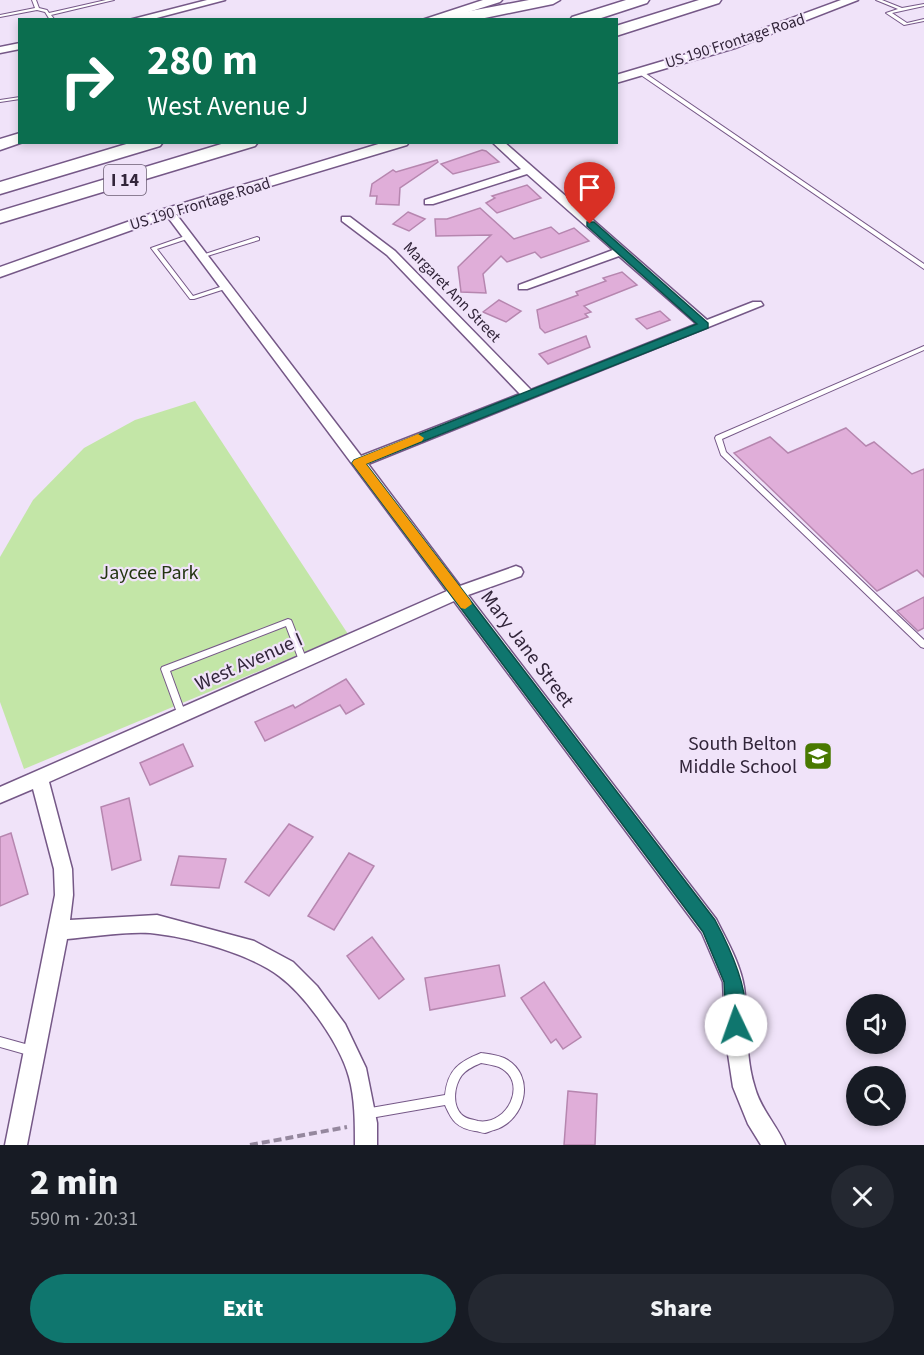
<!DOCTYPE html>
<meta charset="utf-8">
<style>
:root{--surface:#171b24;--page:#242831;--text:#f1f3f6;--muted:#9ea1a6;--accent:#0f766e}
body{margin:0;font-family:"Source Sans 3",sans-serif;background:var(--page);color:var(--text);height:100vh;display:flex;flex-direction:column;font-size:22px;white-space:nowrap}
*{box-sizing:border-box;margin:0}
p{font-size:20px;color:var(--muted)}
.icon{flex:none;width:33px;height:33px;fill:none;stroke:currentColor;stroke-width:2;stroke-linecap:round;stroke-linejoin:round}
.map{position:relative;height:1145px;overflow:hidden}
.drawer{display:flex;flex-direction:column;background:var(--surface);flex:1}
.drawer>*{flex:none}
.guide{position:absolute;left:18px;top:18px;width:600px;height:126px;border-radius:0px;box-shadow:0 3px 9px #0003;background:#0b6e4f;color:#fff;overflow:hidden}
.controls{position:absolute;left:846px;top:994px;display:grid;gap:12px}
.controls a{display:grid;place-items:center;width:60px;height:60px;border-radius:50%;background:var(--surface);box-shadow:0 3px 9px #0003;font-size:30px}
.pin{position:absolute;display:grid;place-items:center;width:51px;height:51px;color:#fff;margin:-62px -26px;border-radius:50% 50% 50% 0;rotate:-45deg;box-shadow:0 0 6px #0007}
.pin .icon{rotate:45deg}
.me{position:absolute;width:66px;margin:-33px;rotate:357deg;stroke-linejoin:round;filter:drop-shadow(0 0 4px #0008)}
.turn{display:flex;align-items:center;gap:21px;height:126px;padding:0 30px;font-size:27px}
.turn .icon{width:78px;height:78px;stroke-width:2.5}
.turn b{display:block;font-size:42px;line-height:51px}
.round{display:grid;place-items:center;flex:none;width:63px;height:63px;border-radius:32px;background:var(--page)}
.summary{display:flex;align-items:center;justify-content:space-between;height:102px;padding:0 30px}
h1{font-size:36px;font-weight:800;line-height:45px}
.cta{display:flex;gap:12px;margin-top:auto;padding:12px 30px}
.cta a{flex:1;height:69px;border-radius:36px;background:var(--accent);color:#fff;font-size:24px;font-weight:800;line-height:69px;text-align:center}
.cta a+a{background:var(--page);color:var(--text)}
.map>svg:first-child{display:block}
</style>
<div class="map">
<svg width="924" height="1145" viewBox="0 0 924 1145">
<rect width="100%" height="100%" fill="#f0e3f9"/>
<!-- green -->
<path fill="#c3e6a7" d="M195 401 348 634 24 769 0 702V557L33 500 84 448 135 420Z"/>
<!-- building -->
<g fill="#e0aed9" stroke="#b686af" stroke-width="1.5">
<path d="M482 150 486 151 499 162 453 174 441 164Z"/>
<path d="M437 160 438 162 400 188 399 205 376 204 377 196H370L372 184 393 170 396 172Z"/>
<path d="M527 185 541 198 497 213 486 203 495 198 492 196Z"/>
<path d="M480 208 514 239 551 227 559 234 574 228 589 241 541 258 535 252 507 262 501 256 483 274 486 293 461 292 458 267 491 235 436 236 435 219H447Z"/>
<path d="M408 212 425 219 409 231 393 224Z"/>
<path d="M622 272 637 285 584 306 591 312 585 314 588 317 545 333 540 328 537 310 578 295 576 292 606 281 603 278Z"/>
<path d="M499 300 521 311 506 322 483 312Z"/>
<path d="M660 311 670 320 647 329 636 319Z"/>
<path d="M586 336 590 347 548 364 539 354Z"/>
<path d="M846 428 866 446 874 442 912 474 924 469V577L917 570 877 591 734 453 770 437 788 453Z"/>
<path d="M924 597V628L918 631 897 611Z"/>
<path d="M346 679 364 704 346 714 340 705 265 741 255 722 293 705 295 708Z"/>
<path d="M183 744 193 766 150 785 140 763Z"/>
<path d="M129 798 141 860 112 870 101 807Z"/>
<path d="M289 824 313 837 269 896 245 882Z"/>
<path d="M11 833 28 894 0 906V837Z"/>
<path d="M349 853 374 866 334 930 308 916Z"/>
<path d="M179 856 226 859 219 888 171 885Z"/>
<path d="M372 937 404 979 379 999 347 956Z"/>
<path d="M499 965 505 996 430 1010 425 978Z"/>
<path d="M544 982 581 1037 563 1049 556 1039 551 1043 521 998Z"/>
<path d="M568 1091 597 1094 595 1145H564Z"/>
</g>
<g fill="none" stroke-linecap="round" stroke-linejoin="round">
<!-- service casing -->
<g stroke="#755887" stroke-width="2">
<g id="service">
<path d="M32 0H36L39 8 47 10 49 13 106 0H114L51 15 55 20H50L45 12 37 10 0 17V15L35 8Z"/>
<path d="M876 0H882L902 8 924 4V6L892 13 907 23 924 19V21L904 25 886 13 898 9Z"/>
<path d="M638 71H642L924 264V269L638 73Z"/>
<path d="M20 97V99L0 102V100Z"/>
<path d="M188 235 191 237 190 238 157 249 193 296 226 285 229 287 228 288 194 299H190L151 248Z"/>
<path d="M257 237 259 238V240L204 257 202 258 199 256Z"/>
<path d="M924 346V350L722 439 726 452 924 640V648L921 647 721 455 715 438 716 436Z"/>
<path d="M288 619 291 620 292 622 307 661 306 663 303 664 300 663 286 626 170 671 186 715 185 718 182 719 179 718 161 669 162 667Z"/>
<path d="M0 1037 36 1047 37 1051 36 1055 32 1056 0 1047Z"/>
<path d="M481 1053C488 1054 497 1055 504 1058 537 1074 526 1121 494 1130 493 1130 486 1133 485 1133 481 1133 478 1131 475 1131 457 1128 452 1121 445 1105L365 1119 361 1118 360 1114 361 1110 365 1109 445 1095C448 1069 459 1062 481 1053ZM481 1063C486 1064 494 1065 499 1067 529 1081 508 1126 478 1121 471 1119 466 1119 461 1114 452 1104 454 1086 462 1075 467 1069 474 1066 481 1063Z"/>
</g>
</g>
<!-- minor casing -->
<g stroke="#755887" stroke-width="3">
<path id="minor" d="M492 142H504L707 320 753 302H761L763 305 368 464 460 586 516 566 521 568 523 572 521 576 468 595 716 919C727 941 740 963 744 987 749 1022 744 1053 755 1088 761 1110 777 1125 785 1145H761L748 1124 733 1087 726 1041 723 982 702 933 454 601 49 782 72 869 73 895 70 920 157 915 254 941 293 962 317 986 345 1024 366 1068 377 1123V1145H355C355 1123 355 1098 349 1077 340 1044 306 996 279 976 252 955 192 938 158 934 135 930 92 937 67 939L27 1145H5L55 895 54 869 33 789 0 803V787L447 591 164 212 165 210H173L361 456 520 394 387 255 342 221V217H350L395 251 531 390 697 324 619 256 527 289H519V285L613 250 527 174 433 204H425V200L521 169Z"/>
</g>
<!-- tertiary casing -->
<g stroke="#755887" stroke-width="3">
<g id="tertiary">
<path d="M207 0H225L149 20H129Z"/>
<path d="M20 43V49L0 53V47Z"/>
</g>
</g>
<!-- secondary casing -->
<g stroke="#755887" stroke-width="3">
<g id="secondary">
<path d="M483 0H502L500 2 443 20H422Z"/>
<path d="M841 0H858L735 48 616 83V75L727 42Z"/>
<path d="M385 142H409L407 145 174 215 0 277V267L164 209Z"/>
</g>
</g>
<!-- motorway casing -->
<g stroke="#755887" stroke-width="3">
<g id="motorway">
<path d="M529 0H560L553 4 475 20H442L449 15Z"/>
<path d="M626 0H649L647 3 595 20H570L572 17Z"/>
<path d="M699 0H721L719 3 616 36V26Z"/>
<path d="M20 133V142H23L0 150V139Z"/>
<path d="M133 142H163L160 146 0 194V182Z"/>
<path d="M228 142H258L255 146 0 223V211Z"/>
</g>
</g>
<!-- path -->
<path stroke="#95889e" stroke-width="4" stroke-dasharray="8 4" stroke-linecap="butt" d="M250 1145 347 1127"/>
<!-- service -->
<use href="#service" fill="#fff" fill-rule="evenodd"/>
<!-- minor -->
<use href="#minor" fill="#fff" fill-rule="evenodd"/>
<!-- tertiary -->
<use href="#tertiary" fill="#fff" fill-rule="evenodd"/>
<!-- secondary -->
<use href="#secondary" fill="#fff" fill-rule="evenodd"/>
<!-- motorway -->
<use href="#motorway" fill="#fff" fill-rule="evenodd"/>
</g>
<!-- route -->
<path fill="#0f766e" stroke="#0a4d48" stroke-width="1.5" d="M587 222H594L708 323V328L366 464 715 920C730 948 755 1000 742 1031L736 1034 729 1031 726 1025 724 982 703 932 352 463 354 460 697 324 587 226Z"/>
<!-- slow -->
<path fill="#f59e0b" d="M418 434 424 438 422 441 366 464 470 600 472 604 465 609 461 608 352 463 354 460Z"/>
<!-- icons -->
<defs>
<g id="school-square" transform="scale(1.5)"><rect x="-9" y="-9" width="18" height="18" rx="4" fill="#497900" stroke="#f0e3f9"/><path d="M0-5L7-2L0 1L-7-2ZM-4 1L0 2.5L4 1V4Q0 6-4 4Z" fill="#fff"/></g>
</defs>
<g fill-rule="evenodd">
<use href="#school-square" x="818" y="756"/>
</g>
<g text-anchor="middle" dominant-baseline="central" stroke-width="4.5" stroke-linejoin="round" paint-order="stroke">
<!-- far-street labels -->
<g font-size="16" fill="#32253a" stroke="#f0e3f9">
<text transform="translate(735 41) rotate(-18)">US 190 Frontage Road</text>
<text transform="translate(200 204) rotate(-17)">US 190 Frontage Road</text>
<text transform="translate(452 292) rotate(46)">Margaret Ann Street</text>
</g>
<!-- shield labels -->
<rect fill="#f0e3f9" stroke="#6b5e73" stroke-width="1.5" x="104" y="165" width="42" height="30" rx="4.5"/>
<g font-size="18" font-weight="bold" fill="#32253a">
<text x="125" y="180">I 14</text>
</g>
<!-- park labels -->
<g font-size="20" fill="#233511" stroke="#f0e3f9">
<text x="149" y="573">Jaycee Park</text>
</g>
<!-- street labels -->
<g font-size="20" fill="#32253a" stroke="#f0e3f9">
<text transform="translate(527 649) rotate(53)">Mary Jane Street</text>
<text transform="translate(249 662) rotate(-24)">West Avenue I</text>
</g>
<!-- poi labels -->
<g font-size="20" fill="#32253a" stroke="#f0e3f9" text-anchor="end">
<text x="797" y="744">South Belton<tspan x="797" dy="23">Middle School</tspan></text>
</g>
</g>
</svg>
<div class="controls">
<a><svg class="icon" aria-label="sound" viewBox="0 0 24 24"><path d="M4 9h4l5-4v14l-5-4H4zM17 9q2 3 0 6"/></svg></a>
<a><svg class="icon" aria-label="search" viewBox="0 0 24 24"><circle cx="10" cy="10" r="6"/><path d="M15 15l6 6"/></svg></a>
</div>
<div class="pin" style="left:590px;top:224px;background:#d93025"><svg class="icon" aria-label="arrive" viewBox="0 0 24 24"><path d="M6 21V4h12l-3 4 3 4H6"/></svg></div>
<svg class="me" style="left:736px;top:1025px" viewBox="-20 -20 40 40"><circle r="19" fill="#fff"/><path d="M0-13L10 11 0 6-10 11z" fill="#0f766e"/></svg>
<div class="guide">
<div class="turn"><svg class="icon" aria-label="right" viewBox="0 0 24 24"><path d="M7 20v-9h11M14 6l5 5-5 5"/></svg><div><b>280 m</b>West Avenue J</div></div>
</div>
</div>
<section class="drawer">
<div class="summary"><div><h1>2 min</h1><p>590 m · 20:31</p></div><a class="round"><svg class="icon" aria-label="close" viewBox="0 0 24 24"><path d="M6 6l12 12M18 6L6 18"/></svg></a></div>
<div class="cta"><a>Exit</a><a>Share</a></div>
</section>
